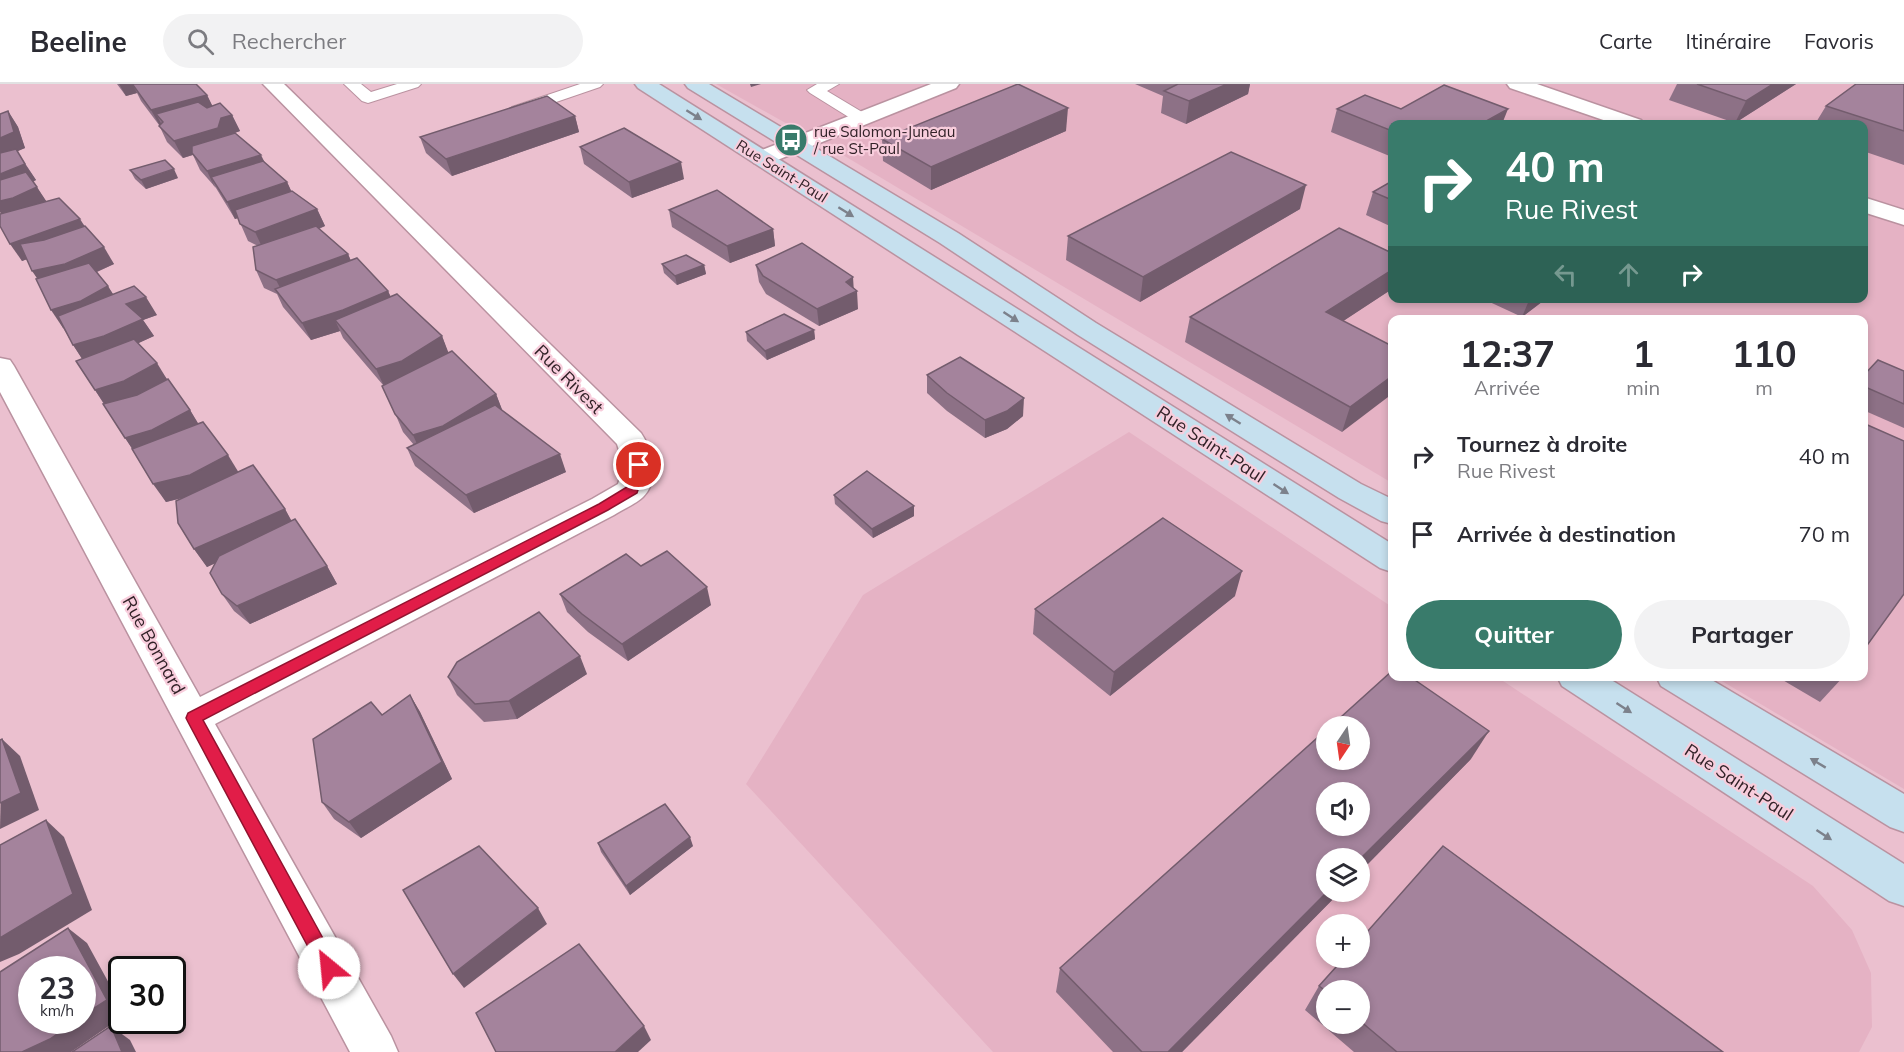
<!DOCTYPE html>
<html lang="fr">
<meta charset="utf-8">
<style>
:root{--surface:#fff;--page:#f2f2f3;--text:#2b2b33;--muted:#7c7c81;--line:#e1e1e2;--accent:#397b6b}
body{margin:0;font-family:Mulish,sans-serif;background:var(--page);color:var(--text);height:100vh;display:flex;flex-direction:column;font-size:22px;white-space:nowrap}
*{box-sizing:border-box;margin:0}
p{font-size:20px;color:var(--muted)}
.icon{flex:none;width:33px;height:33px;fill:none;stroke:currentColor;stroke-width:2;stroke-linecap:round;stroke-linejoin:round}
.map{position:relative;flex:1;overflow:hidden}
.panel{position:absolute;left:1388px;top:231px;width:480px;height:366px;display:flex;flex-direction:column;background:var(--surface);border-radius:12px;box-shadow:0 3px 9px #0003}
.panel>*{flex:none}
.hud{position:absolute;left:1388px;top:36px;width:480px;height:183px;border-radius:12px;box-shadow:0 3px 9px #0003;background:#397b6b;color:#fff;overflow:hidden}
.needle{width:39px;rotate:193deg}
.buttons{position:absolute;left:1316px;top:632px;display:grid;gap:12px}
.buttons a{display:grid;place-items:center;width:54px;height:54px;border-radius:50%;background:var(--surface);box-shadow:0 3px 9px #0003;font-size:30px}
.speed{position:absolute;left:18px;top:872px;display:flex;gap:12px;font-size:30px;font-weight:700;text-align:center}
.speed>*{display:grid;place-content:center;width:78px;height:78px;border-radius:50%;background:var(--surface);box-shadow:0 3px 9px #0003;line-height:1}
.speed small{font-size:15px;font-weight:400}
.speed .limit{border:3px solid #111;border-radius:9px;background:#fff;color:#111}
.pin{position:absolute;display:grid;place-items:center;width:51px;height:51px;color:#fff;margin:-26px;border:3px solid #fff;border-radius:50%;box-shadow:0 2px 6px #0007}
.me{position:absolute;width:66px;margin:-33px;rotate:332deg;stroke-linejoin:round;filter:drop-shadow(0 0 4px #0008)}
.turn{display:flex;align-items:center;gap:21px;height:126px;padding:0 18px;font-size:27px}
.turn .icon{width:78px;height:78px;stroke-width:2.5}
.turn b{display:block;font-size:42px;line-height:51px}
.lanes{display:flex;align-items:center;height:57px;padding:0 18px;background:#0003;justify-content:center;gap:30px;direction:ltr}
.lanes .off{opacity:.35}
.eta{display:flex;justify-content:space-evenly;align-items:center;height:102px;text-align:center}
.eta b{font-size:36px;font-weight:700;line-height:42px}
.primary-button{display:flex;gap:12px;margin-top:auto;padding:12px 18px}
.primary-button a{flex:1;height:69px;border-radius:36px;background:var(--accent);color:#fff;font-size:24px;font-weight:700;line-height:69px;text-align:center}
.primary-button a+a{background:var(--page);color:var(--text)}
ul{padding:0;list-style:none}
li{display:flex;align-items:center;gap:18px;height:78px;padding:0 18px}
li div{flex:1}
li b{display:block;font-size:22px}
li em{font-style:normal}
header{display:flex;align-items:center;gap:36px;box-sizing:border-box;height:84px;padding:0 30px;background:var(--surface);border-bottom:2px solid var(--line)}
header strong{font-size:28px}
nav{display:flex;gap:33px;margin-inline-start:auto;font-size:21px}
.search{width:420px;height:54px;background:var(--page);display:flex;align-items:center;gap:15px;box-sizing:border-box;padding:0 21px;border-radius:33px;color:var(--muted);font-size:22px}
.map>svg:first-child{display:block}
</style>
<header>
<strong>Beeline</strong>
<div class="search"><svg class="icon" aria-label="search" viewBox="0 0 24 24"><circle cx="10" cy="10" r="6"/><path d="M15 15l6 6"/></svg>Rechercher</div>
<nav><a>Carte</a><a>Itinéraire</a><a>Favoris</a></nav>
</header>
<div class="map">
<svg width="1904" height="968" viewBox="0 0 1904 968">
<rect width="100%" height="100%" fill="#ebc0cf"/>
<!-- built -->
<g fill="#e5b2c4" fill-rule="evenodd">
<path d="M716 0H1904V705L1715 593 1863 592V236H1392V399L848 74ZM1392 40H1863V214H1392Z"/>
<path d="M1129 348 1392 523V592L1497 593 1813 802 1852 846 1871 889 1872 943 1859 968H993L746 700 863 511ZM1326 642H1359V675H1326ZM1326 708H1359V741H1326ZM1326 774H1359V807H1326ZM1326 840H1359V873H1326ZM1326 906H1359V939H1326Z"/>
</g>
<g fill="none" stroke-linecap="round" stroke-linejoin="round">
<!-- lane casing -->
<g stroke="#ba92a0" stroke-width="2">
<g id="lane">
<path d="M344 0H361L371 8 397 0H421L418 3 368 19 362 17Z"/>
<path d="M580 0H603L600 3 524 29 518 31 510 26 512 23Z"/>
<path d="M817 0H839L827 7 867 31 869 34 867 37H855L810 9 807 6Z"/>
</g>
</g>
<!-- street casing -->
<g stroke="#ba92a0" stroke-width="3">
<g id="street">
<path d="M263 0H284L641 349C653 367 660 396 643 413 636 420 623 425 614 431L215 640 391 952 398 968H350L0 308V274L10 276 14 282 200 613 592 415 618 400 624 381 617 360Z"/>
<path d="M931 0H959L956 4 770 79 762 81 754 79 751 74 754 69Z"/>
<path d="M1507 0H1537L1641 36 1645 40H1615L1510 4Z"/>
<path d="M1863 113 1904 126V141L1863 128Z"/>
</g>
</g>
<!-- secondary casing -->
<g stroke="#ba92a0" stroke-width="3">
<g id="secondary">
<path d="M635 0H659L1392 460V488L1380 484 638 4Z"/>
<path d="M685 0H709L958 149 1096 239 1361 400 1392 415V440L1381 437 1339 414 1078 251 940 159 688 4Z"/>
<path d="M1557 592H1605L1904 780V822L1889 817 1562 602Z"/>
<path d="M1656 592H1705L1904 710V748L1890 743 1661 602Z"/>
</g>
</g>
<!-- lane -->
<use href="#lane" fill="#fff" fill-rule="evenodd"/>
<!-- street -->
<use href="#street" fill="#fff" fill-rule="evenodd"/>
<!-- secondary -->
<use href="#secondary" fill="#c6e0ee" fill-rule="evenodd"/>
</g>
<!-- wall -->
<g fill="#8d7186" fill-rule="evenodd">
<path d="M117 0H196L207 11 212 22 232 31 240 47 229 51 265 79 287 98 291 107 317 125 325 142 319 145 348 170 351 177 388 207 391 213 442 252 448 269 496 310 502 326 566 388 474 429 415 382 407 364 414 361 403 348 383 301 343 254 340 247 311 256 283 223 277 210 264 204 256 186 258 162 248 157 238 134 235 135 216 104 200 86 193 71 183 74 167 58 159 41 141 17 137 9 126 12Z"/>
<path d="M1135 0H1250L1248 10 1186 40 1161 29 1163 12Z"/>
<path d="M1677 0H1796L1735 39 1669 16Z"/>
<path d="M1904 0V81L1863 67V40H1815L1826 22Z"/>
<path d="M1337 25 1392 40V73L1331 48Z"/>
<path d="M8 27 18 43 25 64 17 67 36 96 33 98 46 117 85 142 114 180 97 188 113 210 157 231 143 236 154 252 138 259 167 295 190 326 198 340 238 388 285 425 291 437 327 482 337 500 250 540 234 527 222 510 215 479 207 483 194 465 186 413 166 418 95 306 82 275 63 244 27 175 22 177 1 130Z"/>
<path d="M575 32 579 48 452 92 426 69 420 53Z"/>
<path d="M1066 47 931 106 883 77 882 55Z"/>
<path d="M580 63 684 95 632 114 584 80Z"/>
<path d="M130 86 178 94 146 105 135 95Z"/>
<path d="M1392 97V143L1366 131 1373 108Z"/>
<path d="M1300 125 1140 218 1066 176 1068 152Z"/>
<path d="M669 126 773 145 775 162 730 179 672 143Z"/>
<path d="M1392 169V205L1343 237 1392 262 1342 348 1185 258 1190 233Z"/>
<path d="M662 180 704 181 706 190 677 201 664 189Z"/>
<path d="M756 181 858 225 819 242 766 210 759 198Z"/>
<path d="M1481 214H1547L1522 233Z"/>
<path d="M814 246 815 255 767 276 747 257 746 248Z"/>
<path d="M1904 287V344L1863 326V292Z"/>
<path d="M927 291 1023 332 1007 345 985 354 947 327 927 309Z"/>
<path d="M834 411 914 422V432L873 454 835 420Z"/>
<path d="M641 482 711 521 628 577 588 548 567 528 560 510Z"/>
<path d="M1235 512 1110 612 1033 550 1035 525Z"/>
<path d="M587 590 517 635 484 638 457 611 448 593Z"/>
<path d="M1776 592H1844L1820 618Z"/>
<path d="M410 611 420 628 452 695 361 754 334 735 322 718 382 631Z"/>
<path d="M1471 675 1359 789V774L1326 807H1341L1182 968H1113L1056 908 1060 884Z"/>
<path d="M598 759 693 762 630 811 601 768Z"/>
<path d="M1443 762 1723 968H1354L1305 926 1319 902 1345 873H1359V857ZM1326 906H1359V939H1326Z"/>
</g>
<!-- shaded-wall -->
<g fill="#735c6d">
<path d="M119 0H174L133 1 137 9 126 12Z"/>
<path d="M750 0H761L751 3Z"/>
<path d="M1227 0H1250L1248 10 1186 40 1189 17Z"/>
<path d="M1773 0H1796L1735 39 1746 17Z"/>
<path d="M207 11 215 27 156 30 162 41 160 42 151 26Z"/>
<path d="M1068 24 1066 47 931 106V83Z"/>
<path d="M1508 25 1502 40H1481Z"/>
<path d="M8 27 18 43 25 64 0 75V54Z"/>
<path d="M232 31 240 47 229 51 226 60 183 74 174 57 221 34Z"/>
<path d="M575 32 579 48 452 92 446 75Z"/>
<path d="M261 71 269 87 211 93 215 104 207 87Z"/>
<path d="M681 78 684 95 632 114 629 98Z"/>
<path d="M25 80 36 96 0 111V90Z"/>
<path d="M174 85 178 94 146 105 141 96Z"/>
<path d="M287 98 295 115 235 135 227 118Z"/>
<path d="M1306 101 1300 125 1140 218 1143 193Z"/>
<path d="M37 103 48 120 5 135 0 128V117Z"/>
<path d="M317 125 325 142 263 165 255 148Z"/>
<path d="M80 135 91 152 22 177 10 160Z"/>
<path d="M773 145 775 162 730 179 727 162Z"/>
<path d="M104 163 114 180 76 197 44 204 32 187Z"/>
<path d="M348 170 355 187 285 213 276 196Z"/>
<path d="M704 181 706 190 677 201 675 192Z"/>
<path d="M1392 186V205L1319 253 1326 228Z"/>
<path d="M853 193 854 209 857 207 858 225 819 242 817 225 846 198Z"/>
<path d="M108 202 119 220 92 235 63 244 51 226Z"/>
<path d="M388 207 395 224 335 236 340 247 311 256 302 239Z"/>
<path d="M146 213 157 231 143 236 154 252 115 270 85 279 73 261 126 220Z"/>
<path d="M1530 214H1547L1522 233Z"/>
<path d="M814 246 815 255 767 276 765 267Z"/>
<path d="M442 252 449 270 384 302 376 285Z"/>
<path d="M157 279 168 297 107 324 95 306Z"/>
<path d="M1392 292V310L1342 348 1350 323Z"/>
<path d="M496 310 503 328 421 369 413 351Z"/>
<path d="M1024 314 1023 332 1007 345 985 354V336Z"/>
<path d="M190 326 201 344 137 372 125 354Z"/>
<path d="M560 370 566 388 474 429 466 411Z"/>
<path d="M228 371 239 389 202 409 166 418 153 400Z"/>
<path d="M914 422V432L873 454 872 445Z"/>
<path d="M285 425 295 443 207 483 194 465Z"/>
<path d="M327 482 337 500 250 540 237 522Z"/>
<path d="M1242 487 1235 512 1110 612 1114 588Z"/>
<path d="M707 503 711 521 628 577 622 560Z"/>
<path d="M580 572 587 590 517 635 509 617Z"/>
<path d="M410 611 420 628 452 695 361 754 349 738Z"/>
<path d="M1489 647 1471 675 1359 789V776Z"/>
<path d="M2 655 20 672 39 726 0 745Z"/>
<path d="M46 736 64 753 92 826 19 870 0 878V854Z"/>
<path d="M690 753 693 762 630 811 626 802Z"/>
<path d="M1328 807H1341L1182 968H1168Z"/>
<path d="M538 824 547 840 464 904 453 890Z"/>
<path d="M68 844 87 859 122 923V933L71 968H22L77 936H82Z"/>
<path d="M111 942 130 956 136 968H122Z"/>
<path d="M644 942 651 956 638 968H615Z"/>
</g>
<!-- building -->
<g fill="#a4839c" stroke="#735c6d" stroke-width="1.5" fill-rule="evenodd">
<path d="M133 0H196L207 11 151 26 133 1Z"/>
<path d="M1018 0 1068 24 931 83 882 55Z"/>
<path d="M1178 0H1227L1189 17 1164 7Z"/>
<path d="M1697 0H1773L1746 17Z"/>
<path d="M1856 0H1904V47L1826 22Z"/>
<path d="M1444 1 1508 25 1481 40H1392V47L1337 25 1365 11 1401 25Z"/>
<path d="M547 12 575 32 446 75 420 53Z"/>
<path d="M198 18 207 24 220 19 232 31 221 34 218 44 174 57 159 42 163 38 156 30Z"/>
<path d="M8 27 14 48 0 54V30Z"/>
<path d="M624 44 681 78 629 98 580 63Z"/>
<path d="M235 49 261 71 207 87 192 69V62Z"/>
<path d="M16 65 25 80 0 90V69Z"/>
<path d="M1231 68 1306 101 1143 193 1068 152Z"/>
<path d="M165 76 174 85 141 96 130 86Z"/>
<path d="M263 77 287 98 227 118 211 93Z"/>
<path d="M26 88 37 103 13 114 0 117V96Z"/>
<path d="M1392 97V116L1373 108Z"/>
<path d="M717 106 773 145 727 162 669 126Z"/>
<path d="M292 107 317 125 255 148 240 140 235 126Z"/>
<path d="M59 114 80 135 10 160 0 142V130Z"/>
<path d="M85 142 104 163 65 180 32 187 20 160 44 156Z"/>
<path d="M316 142 348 170 276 196 256 186 253 163Z"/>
<path d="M1339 144 1392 169V186L1326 228 1392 262V292L1350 323 1190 233Z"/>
<path d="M802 159 853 193 846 198 857 207 817 225 763 192 756 181Z"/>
<path d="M686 171 704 181 675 192 662 180Z"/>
<path d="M357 174 388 207 343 226 302 239 275 205Z"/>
<path d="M89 179 108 202 81 217 51 226 36 195Z"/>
<path d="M134 202 146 213 126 220 143 235 104 252 73 261 58 232Z"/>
<path d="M397 210 442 252 402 277 376 285 335 236Z"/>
<path d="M784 230 814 246 765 267 746 248Z"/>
<path d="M134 255 157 279 124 297 95 306 76 277Z"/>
<path d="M452 267 496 310 443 342 413 351 395 330 382 302Z"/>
<path d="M960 273 1024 314 1007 327 985 336 947 309 927 291Z"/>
<path d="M1878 276 1904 287V320L1863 302V292Z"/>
<path d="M168 295 190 326 152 346 125 354 103 320 137 311Z"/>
<path d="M495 321 560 370 466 411 407 364Z"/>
<path d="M203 338 228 371 190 391 153 400 132 365Z"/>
<path d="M1863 339 1904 357V510L1863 567Z"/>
<path d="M253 381 285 425 194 465 178 439 176 417Z"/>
<path d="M867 387 914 422 872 445 834 411Z"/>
<path d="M1163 434 1242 487 1114 588 1035 525Z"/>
<path d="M295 435 327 482 237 522 222 510 210 489 219 472Z"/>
<path d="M667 467 707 503 622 560 582 530 560 510 626 470 641 482Z"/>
<path d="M539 528 580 572 509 617 475 620 448 593 457 578Z"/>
<path d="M1392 587V592H1409L1489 647 1359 776V774H1326V807H1328L1168 968H1142L1060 884 1326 646V675H1359V642H1331ZM1326 708H1359V741H1326Z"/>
<path d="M410 611 442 678 349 738 322 718 313 655 371 618 382 631Z"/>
<path d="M2 655 21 709 0 719V656Z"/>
<path d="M665 720 690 753 626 802 598 759Z"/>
<path d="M46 736 73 810 0 854V761Z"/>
<path d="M479 762 538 824 453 890 403 806Z"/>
<path d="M1443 762 1723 968H1397L1359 936V906H1326V907L1319 902 1345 873H1359V857Z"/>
<path d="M68 844 107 916 82 932V885H32V936H77L50 955 22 968H0V888Z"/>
<path d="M579 860 644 942 615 968H496L476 929Z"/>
<path d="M111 942 122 968H72Z"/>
</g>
<!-- one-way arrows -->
<defs><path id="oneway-solid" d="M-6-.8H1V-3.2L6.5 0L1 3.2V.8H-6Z" transform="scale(1.5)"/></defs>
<g fill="#7c818b">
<use href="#oneway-solid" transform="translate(694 31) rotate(32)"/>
<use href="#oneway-solid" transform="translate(846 128) rotate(32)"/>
<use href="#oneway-solid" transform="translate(1011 233) rotate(33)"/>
<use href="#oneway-solid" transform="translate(1233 335) rotate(-148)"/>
<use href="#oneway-solid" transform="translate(1281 405) rotate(33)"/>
<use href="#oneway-solid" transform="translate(1624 624) rotate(33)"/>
<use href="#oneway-solid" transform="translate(1818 679) rotate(-149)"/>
<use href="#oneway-solid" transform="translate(1824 751) rotate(33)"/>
</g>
<!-- route -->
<path fill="#e11d48" stroke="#92132f" stroke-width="1.5" d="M639 377 646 381 637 409 608 426 203 636 336 878 338 884 336 891 329 893 323 891 188 638 186 634 188 629 599 420 627 403 633 381Z"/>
<!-- icons -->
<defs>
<g id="bus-disc" transform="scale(1.725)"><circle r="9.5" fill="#397b6b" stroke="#f8cddc"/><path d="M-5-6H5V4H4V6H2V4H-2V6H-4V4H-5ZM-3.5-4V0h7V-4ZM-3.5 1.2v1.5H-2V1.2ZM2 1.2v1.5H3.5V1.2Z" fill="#fff"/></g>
</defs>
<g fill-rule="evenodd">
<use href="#bus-disc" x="791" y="56"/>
</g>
<g text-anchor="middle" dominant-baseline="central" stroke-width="4.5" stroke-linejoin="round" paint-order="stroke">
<!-- far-poi labels -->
<g font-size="15" fill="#322228" stroke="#f8cddc" text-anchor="start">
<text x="814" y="47">rue Salomon-Juneau<tspan x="814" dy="17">/ rue St-Paul</tspan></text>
</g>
<!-- far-street labels -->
<g font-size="15" fill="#322228" stroke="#f8cddc">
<text transform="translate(782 87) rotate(32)">Rue Saint-Paul</text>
</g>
<!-- street labels -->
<g font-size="18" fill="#322228" stroke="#f8cddc">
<text transform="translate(569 295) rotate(45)">Rue Rivest</text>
<text transform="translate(1211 360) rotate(33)">Rue Saint-Paul</text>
<text transform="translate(154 561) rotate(61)">Rue Bonnard</text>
<text transform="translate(1739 698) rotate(33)">Rue Saint-Paul</text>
</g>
</g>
</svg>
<div class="buttons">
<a><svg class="needle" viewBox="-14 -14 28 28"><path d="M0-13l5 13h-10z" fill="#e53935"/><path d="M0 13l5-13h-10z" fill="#7c7c81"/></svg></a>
<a><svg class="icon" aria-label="sound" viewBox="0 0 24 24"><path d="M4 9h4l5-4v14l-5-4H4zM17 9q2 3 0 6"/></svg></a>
<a><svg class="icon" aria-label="layers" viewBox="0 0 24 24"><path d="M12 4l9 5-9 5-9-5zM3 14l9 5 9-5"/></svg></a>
<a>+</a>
<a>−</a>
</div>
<div class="speed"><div>23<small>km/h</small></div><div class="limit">30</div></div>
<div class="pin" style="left:639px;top:381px;background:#d93025"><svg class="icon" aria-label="arrive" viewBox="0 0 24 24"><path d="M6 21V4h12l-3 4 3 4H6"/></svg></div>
<svg class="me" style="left:329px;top:884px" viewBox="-20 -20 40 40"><circle r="19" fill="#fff"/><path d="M0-13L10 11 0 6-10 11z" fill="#e11d48"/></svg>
<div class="hud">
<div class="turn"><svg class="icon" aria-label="right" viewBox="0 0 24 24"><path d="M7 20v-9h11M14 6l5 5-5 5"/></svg><div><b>40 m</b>Rue Rivest</div></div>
<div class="lanes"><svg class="icon off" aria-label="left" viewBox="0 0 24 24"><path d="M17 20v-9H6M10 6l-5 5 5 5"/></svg><svg class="icon off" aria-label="ahead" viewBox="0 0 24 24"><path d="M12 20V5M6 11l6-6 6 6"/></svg><svg class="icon" aria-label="right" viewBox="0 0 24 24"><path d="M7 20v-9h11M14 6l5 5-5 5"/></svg></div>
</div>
<section class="panel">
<div class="eta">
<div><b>12:37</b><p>Arrivée</p></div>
<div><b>1</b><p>min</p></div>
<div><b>110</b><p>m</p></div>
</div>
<ul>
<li><svg class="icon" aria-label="right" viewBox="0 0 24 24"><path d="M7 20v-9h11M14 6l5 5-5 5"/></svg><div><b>Tournez à droite</b><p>Rue Rivest</p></div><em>40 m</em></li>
<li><svg class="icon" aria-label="arrive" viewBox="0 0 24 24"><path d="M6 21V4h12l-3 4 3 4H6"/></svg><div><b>Arrivée à destination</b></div><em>70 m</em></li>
</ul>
<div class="primary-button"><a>Quitter</a><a>Partager</a></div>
</section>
</div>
